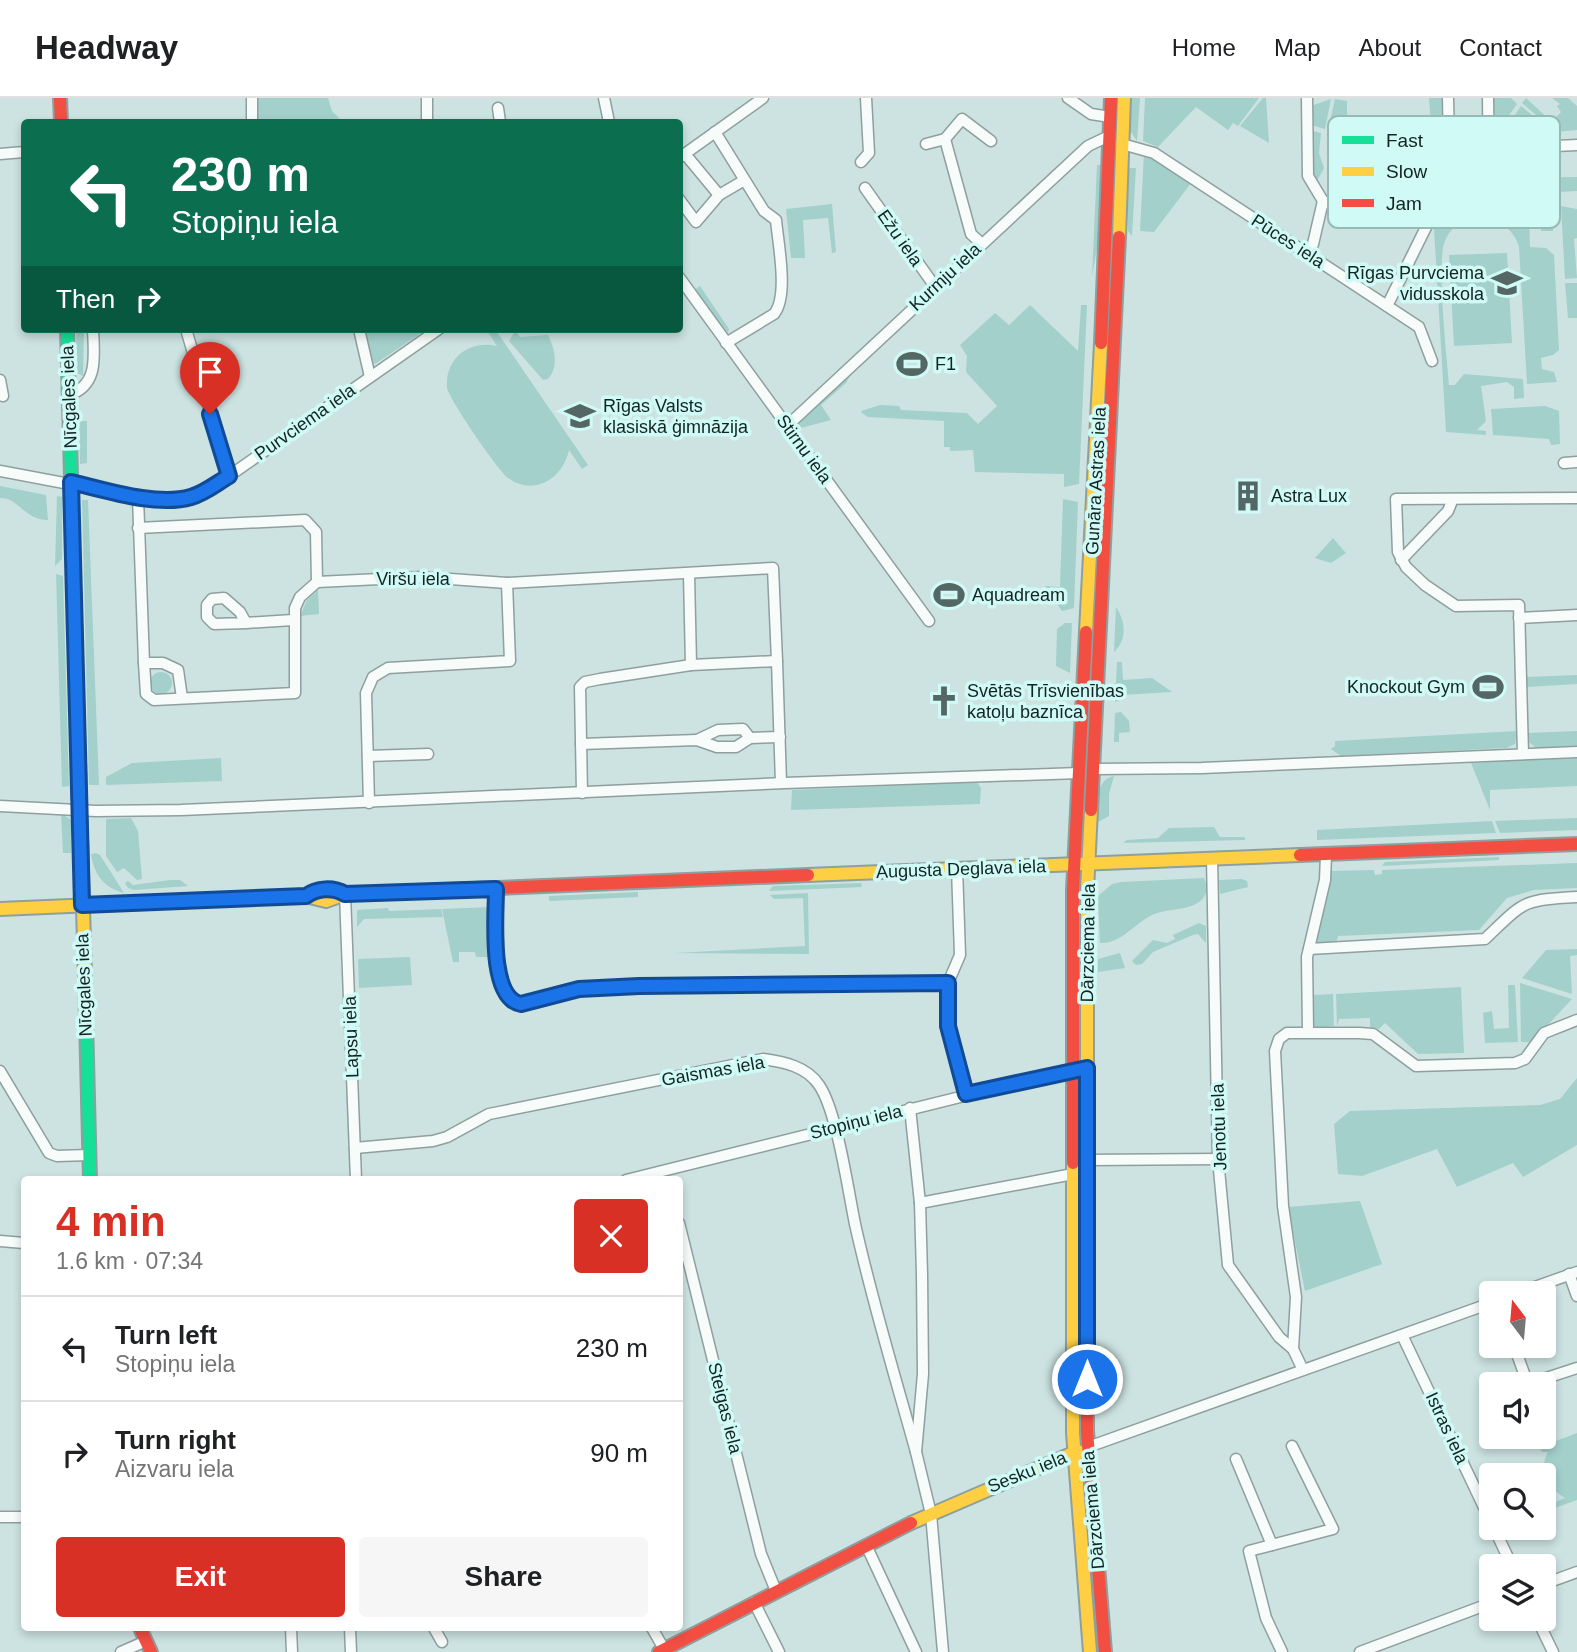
<!DOCTYPE html>
<meta charset="utf-8">
<style>
:root{--surface:#fff;--page:#f6f6f6;--text:#202124;--muted:#757577;--line:#e0e0e0;--accent:#d93025}
body{margin:0;font-family:Helvetica,sans-serif;background:var(--page);color:var(--text);height:100vh;display:flex;flex-direction:column;font-size:26px;white-space:nowrap}
*{box-sizing:border-box;margin:0}
p{font-size:23px;color:var(--muted)}
.icon{flex:none;width:38px;height:38px;fill:none;stroke:currentColor;stroke-width:2;stroke-linecap:round;stroke-linejoin:round}
.map{position:relative;flex:1;overflow:hidden}
.panel{position:absolute;left:21px;top:1078px;width:662px;height:455px;display:flex;flex-direction:column;background:var(--surface);border-radius:7px;box-shadow:0 4px 10px #0003}
.panel>*{flex:none}
.banner{position:absolute;left:21px;top:21px;width:662px;height:214px;border-radius:7px;box-shadow:0 4px 10px #0003;background:#0b6e4f;color:#fff;overflow:hidden}
.needle{width:46px;rotate:344deg}
.controls{position:absolute;left:1479px;top:1183px;display:grid;gap:14px}
.controls a{display:grid;place-items:center;width:77px;height:77px;border-radius:7px;background:var(--surface);box-shadow:0 4px 10px #0003;font-size:35px}
.pin{position:absolute;display:grid;place-items:center;width:60px;height:60px;color:#fff;margin:-72px -30px;border-radius:50% 50% 50% 0;rotate:-45deg;box-shadow:0 0 7px #0007}
.pin .icon{rotate:45deg}
.me{position:absolute;width:77px;margin:-38px;rotate:0deg;stroke-linejoin:round;filter:drop-shadow(0 0 5px #0008)}
.turn{display:flex;align-items:center;gap:24px;height:147px;padding:0 35px;font-size:32px}
.turn .icon{width:91px;height:91px;stroke-width:2.5}
.turn b{display:block;font-size:49px;line-height:60px}
.then{display:flex;align-items:center;height:66px;padding:0 35px;background:#0003;gap:14px;font-size:26px}
.round{display:grid;place-items:center;flex:none;width:74px;height:74px;border-radius:7px;background:var(--page)}
.headline{display:flex;align-items:center;justify-content:space-between;height:119px;padding:0 35px}
h1{font-size:42px;font-weight:700;line-height:52px;color:var(--accent)}
.action{display:flex;gap:14px;margin-top:auto;padding:14px 35px}
.action a{flex:1;height:80px;border-radius:7px;background:var(--accent);color:#fff;font-size:28px;font-weight:700;line-height:80px;text-align:center}
.action a+a{background:var(--page);color:var(--text)}
ul{padding:0;list-style:none}
li{display:flex;align-items:center;gap:21px;height:105px;padding:0 35px;border-top:2px solid var(--line)}
li div{flex:1}
li b{display:block;font-size:26px}
li em{font-style:normal}
header{display:flex;align-items:center;gap:42px;box-sizing:border-box;height:98px;padding:0 35px;background:var(--surface);border-bottom:2px solid var(--line)}
header strong{font-size:33px}
nav{display:flex;gap:38px;margin-inline-start:auto;font-size:24px}
.map>svg:first-child{display:block}
</style>
<header>
<strong>Headway</strong>
<nav><a>Home</a><a>Map</a><a>About</a><a>Contact</a></nav>
</header>
<div class="map">
<svg width="1577" height="1554" viewBox="0 0 1577 1554">
<rect width="100%" height="100%" fill="#cce3e1"/>
<!-- green -->
<g fill="#a4d0cc">
<path d="M256 0H328L332 13 343 24H256Z"/>
<path d="M1129 0H1140L1137 43 1129 31Z"/>
<path d="M1145 0H1259L1238 28 1233 25 1228 32 1196 9 1158 49 1143 43Z"/>
<path d="M1263 0H1266L1269 45 1240 28Z"/>
<path d="M1429 0H1445L1447 44 1432 42Z"/>
<path d="M1493 0H1511L1517 6 1493 40 1490 16 1493 14Z"/>
<path d="M1526 0 1552 24 1561 14 1557 8 1560 6 1552 0H1568L1577 8V32L1556 34 1522 5Z"/>
<path d="M1331 1 1325 31 1311 27V8Z"/>
<path d="M1335 1 1347 3V20L1338 38 1328 32Z"/>
<path d="M1521 8 1555 36V40L1549 46H1520L1510 24Z"/>
<path d="M1310 32 1321 35 1319 55 1324 70 1317 83 1311 72Z"/>
<path d="M1144 54 1191 85 1154 134 1140 133Z"/>
<path d="M1525 55 1528 64H1514V80L1577 79V93L1558 94 1556 85 1551 83H1513L1500 78 1496 69 1498 58 1508 54Z"/>
<path d="M1097 67H1101L1098 144 1092 179Z"/>
<path d="M1127 70H1136L1132 138 1128 133Z"/>
<path d="M832 106 836 154 832 155 828 120 803 122 805 160H791L786 111Z"/>
<path d="M1449 107 1553 108V133H1541L1539 117 1529 120 1530 149 1546 150 1554 157 1559 252 1553 257 1541 260 1542 271 1554 274 1557 284 1527 286 1519 149C1516 136 1503 123 1489 121 1470 119 1453 124 1445 143 1436 163 1447 260 1449 287H1455L1464 276 1523 281 1524 300 1514 301V289L1507 284 1481 288 1486 323 1477 332 1486 333V337L1446 334 1434 131Z"/>
<path d="M1561 108 1577 111V140L1574 141 1577 180 1565 181Z"/>
<path d="M1507 155 1512 245 1454 248 1449 157Z"/>
<path d="M1565 185H1577V220H1568Z"/>
<path d="M700 188 729 231 728 235 694 192Z"/>
<path d="M1030 207 1078 253 1081 207H1087L1079 386 1064 389V376L975 374 973 352 950 353V349H944V323L868 319 862 315 861 313 880 307 899 308 901 312 967 315 978 326 997 308 966 274 967 258 960 247 995 215 1009 227Z"/>
<path d="M76 231H84L83 278 77 275Z"/>
<path d="M365 231H427L375 266 370 262Z"/>
<path d="M486 231H495L588 367 582 371 569 352C563 380 535 399 508 380 497 371 451 304 447 290 445 260 469 242 497 248Z"/>
<path d="M515 233 520 239 548 237C555 251 559 269 548 281L543 282 509 243Z"/>
<path d="M852 274 846 285 821 307 831 322 797 331V325Z"/>
<path d="M1545 308 1559 313 1560 346 1551 347 1549 341 1493 337 1491 311Z"/>
<path d="M79 323H87V365L80 366Z"/>
<path d="M0 388 46 397 48 422C24 422 18 399 0 400Z"/>
<path d="M57 398 62 399V461L55 468Z"/>
<path d="M1063 401 1078 404 1074 510 1062 513 1045 488 1060 489Z"/>
<path d="M82 402H88L99 687H89Z"/>
<path d="M1333 440 1346 455 1331 465 1315 460Z"/>
<path d="M56 476 63 478 69 688 62 689Z"/>
<path d="M318 492 319 516 300 518 307 502Z"/>
<path d="M1116 509C1125 523 1128 541 1114 554Z"/>
<path d="M1065 525H1072L1070 575 1056 568 1057 531Z"/>
<path d="M1117 564H1122L1123 582 1152 580 1172 594 1121 597V602L1115 604Z"/>
<circle cx="161" cy="585" r="11"/>
<path d="M1577 577V586L1527 589 1526 579Z"/>
<path d="M1121 614 1129 623 1130 634 1119 635V644H1114L1115 615Z"/>
<path d="M1517 633 1515 646 1506 650 1341 658 1331 651 1335 648V643Z"/>
<path d="M1577 633V648L1536 650 1528 643 1527 635Z"/>
<path d="M1577 659V688L1490 692V712L1471 665Z"/>
<path d="M221 660 222 683 106 687V679L132 665Z"/>
<path d="M1114 678 1109 696V718L1098 724C1099 708 1093 682 1114 678Z"/>
<path d="M977 684 981 690 980 706 791 712 792 692Z"/>
<path d="M61 715 71 722V755H63Z"/>
<path d="M131 720 138 733 142 781 137 782 124 770 117 774 106 758V721Z"/>
<path d="M1577 720V732L1500 735 1495 723Z"/>
<path d="M1492 723 1496 735 1317 742V732Z"/>
<path d="M1214 729 1220 739H1245V742L1123 745 1127 742 1158 740 1169 730Z"/>
<path d="M96 755 100 757 124 795C104 790 94 777 91 756Z"/>
<path d="M1499 759V762L1382 768 1385 764Z"/>
<path d="M1577 765V790L1534 792 1507 800 1479 832 1338 838 1336 846 1317 845 1330 773 1374 772 1375 777 1382 776V772Z"/>
<path d="M1204 780 1208 790C1206 795 1204 801 1199 804 1187 813 1168 810 1152 817 1134 826 1121 846 1100 845L1098 798 1112 786 1122 784Z"/>
<path d="M1242 781 1247 783 1248 789 1220 796 1219 782Z"/>
<path d="M170 782H180L188 788 134 792 128 790 125 785 128 783 133 787Z"/>
<path d="M861 785 862 789 769 793 773 788Z"/>
<path d="M638 794V799L549 803V798Z"/>
<path d="M808 795 809 856 675 855 805 848 803 800 774 801 770 797Z"/>
<path d="M490 809 492 859H476L475 854H459V864H453L442 811Z"/>
<path d="M388 810 389 813 441 811 443 819 364 821 357 829V812Z"/>
<path d="M1199 825 1206 828V845L1198 836 1193 837 1153 854 1142 866 1136 867 1132 863 1153 842 1167 845 1175 841 1173 837Z"/>
<path d="M1577 851V857L1570 858 1572 896 1522 880 1546 852Z"/>
<path d="M1120 855 1125 870 1098 874V861Z"/>
<path d="M410 859 412 887 359 890 358 861Z"/>
<path d="M1520 885 1572 901 1532 944H1521Z"/>
<path d="M1508 887H1515L1518 944 1485 945 1483 915 1492 913 1494 931 1509 930Z"/>
<path d="M1461 889 1464 955 1418 956 1385 925 1379 931 1370 929V920L1339 921 1337 928 1336 896Z"/>
<path d="M1333 896 1334 928 1314 930V897Z"/>
<path d="M1577 980V1047L1523 1079 1513 1065 1457 1089 1437 1051 1362 1078 1338 1076 1334 1026 1350 1013 1540 1007 1560 1001Z"/>
<path d="M1360 1103 1382 1166 1305 1193 1288 1109Z"/>
<path d="M1577 1335V1402L1552 1411 1550 1406 1565 1400C1549 1389 1537 1374 1548 1354H1542L1540 1349Z"/>
</g>
<g fill="none" stroke-linecap="round" stroke-linejoin="round">
<!-- street casing -->
<g stroke="#8e9f9e" stroke-width="13">
<g id="street">
<path d="M252 0V24"/>
<path d="M427 0V24"/>
<path d="M604 0 609 24"/>
<path d="M1068 0 1091 16 1110 19"/>
<path d="M1307 0 1308 78 1323 103C1369 121 1364 90 1369 56L1427 55 1430 80"/>
<path d="M498 10 500 24"/>
<path d="M715 34 764 113 776 122C778 145 789 198 774 216L726 245"/>
<path d="M926 46 945 41"/>
<path d="M1122 46 1154 55 1419 229 1432 263"/>
<path d="M1489 51 1577 47"/>
<path d="M0 56 24 54"/>
<path d="M685 56 719 97"/>
<path d="M679 60 763 0"/>
<path d="M861 64 869 55 866 0"/>
<path d="M1450 82H1489L1488 0"/>
<path d="M1489 82 1497 86 1552 94"/>
<path d="M865 90 936 190"/>
<path d="M679 101 696 124 719 97 743 83"/>
<path d="M981 145 971 136 945 41 962 21 991 43"/>
<path d="M1308 155 1313 146 1323 103"/>
<path d="M679 179 929 523"/>
<path d="M1387 208 1438 105 1450 92 1448 0"/>
<path d="M186 231 229 378"/>
<path d="M359 231 370 279"/>
<path d="M0 282 3 298"/>
<path d="M69 297C99 287 94 258 93 231"/>
<path d="M787 328 1088 48 1109 38"/>
<path d="M1564 365 1577 364"/>
<path d="M0 373 138 399 188 400 229 378 439 231"/>
<path d="M138 399 144 565H163L178 572 182 600"/>
<path d="M138 430 305 422 316 434 317 484"/>
<path d="M1401 462 1448 413 1452 403"/>
<path d="M689 476 691 567"/>
<path d="M317 484 422 479 507 485 773 470 777 563"/>
<path d="M1519 520 1577 517"/>
<path d="M246 525 214 526 207 519V507L212 501 224 500 240 514 246 525 293 522"/>
<path d="M144 565 146 596 154 602 295 595V510L300 499 317 484"/>
<path d="M697 642 718 632 743 631 750 640"/>
<path d="M581 646 697 642 717 649H736L750 640 780 639"/>
<path d="M1523 656 1519 507 1456 508 1425 487 1406 469 1398 454 1396 401 1577 400"/>
<path d="M368 658 428 656"/>
<path d="M1096 671 1202 670 1577 654"/>
<path d="M582 695 580 589 585 584 600 581 691 567 777 563 781 685"/>
<path d="M369 705 366 595 373 579 388 570 510 563 507 485"/>
<path d="M0 708 96 713 181 712 785 685 1079 675"/>
<path d="M1212 760 1218 1061 1228 1167 1279 1239 1293 1251 1303 1272"/>
<path d="M957 770 960 857 948 885 946 903 948 928 966 996"/>
<path d="M496 791 499 881 513 905 521 906 579 891 639 888 948 885"/>
<path d="M345 796 356 1082"/>
<path d="M1309 851 1485 841C1525 803 1521 802 1577 799"/>
<path d="M1308 932 1307 859 1325 782 1326 757"/>
<path d="M0 973 49 1055 57 1058 89 1057"/>
<path d="M910 1010 920 1105 922 1176 923 1276 916 1354 931 1416 943 1554"/>
<path d="M355 1050 433 1043 447 1039 489 1016 763 961C784 964 806 968 819 987 837 1013 848 1092 855 1126 872 1203 895 1278 916 1354"/>
<path d="M1087 1062 1218 1061"/>
<path d="M626 1082 1077 970"/>
<path d="M920 1105 1073 1076"/>
<path d="M679 1125 761 1456 776 1493"/>
<path d="M0 1143 24 1145"/>
<path d="M1569 1176 1577 1198"/>
<path d="M1518 1195 1577 1174"/>
<path d="M1402 1237 1491 1424"/>
<path d="M1514 1248 1528 1286 1577 1270"/>
<path d="M1293 1251 1296 1199 1283 1108 1275 953 1279 941 1287 935H1359L1373 936 1416 968 1515 965 1525 961 1544 935 1577 922"/>
<path d="M1088 1349 1491 1205"/>
<path d="M1236 1361 1272 1447"/>
<path d="M0 1419H24"/>
<path d="M1494 1430 1512 1468"/>
<path d="M866 1447 916 1554"/>
<path d="M1544 1486 1577 1474"/>
<path d="M754 1504 779 1554"/>
<path d="M1537 1521 1553 1554"/>
<path d="M291 1530 292 1554"/>
<path d="M350 1530 351 1554"/>
<path d="M434 1530 442 1544"/>
<path d="M652 1530 664 1551"/>
<path d="M121 1554 146 1543"/>
<path d="M1282 1554 1266 1520 1249 1453 1333 1431 1292 1348"/>
<path d="M1360 1554 1491 1505"/>
</g>
</g>
<!-- fast casing -->
<g stroke="#8e9f9e" stroke-width="16">
<g id="fast">
<path d="M67 231 76 561"/>
<path d="M85 880 90 1082"/>
</g>
</g>
<!-- slow casing -->
<g stroke="#8e9f9e" stroke-width="16">
<g id="slow">
<path d="M1119 139 1124 0"/>
<path d="M1086 534 1101 245"/>
<path d="M76 561 85 880"/>
<path d="M808 777 1300 757"/>
<path d="M0 811 305 798 326 803 345 796"/>
<path d="M1073 1065V1335L1090 1554"/>
<path d="M1087 1286V792L1091 712"/>
<path d="M911 1425 1078 1353"/>
</g>
</g>
<!-- jam casing -->
<g stroke="#8e9f9e" stroke-width="16">
<g id="jam">
<path d="M60 0 61 24"/>
<path d="M1101 245 1111 0"/>
<path d="M1091 712 1119 139"/>
<path d="M1300 757 1577 746"/>
<path d="M305 798 323 792 354 796 808 777"/>
<path d="M1073 1065V792L1086 534"/>
<path d="M1087 1286V1333L1105 1554"/>
<path d="M140 1530 151 1554"/>
<path d="M659 1554 911 1425"/>
</g>
</g>
<!-- street -->
<use href="#street" stroke="#f7fbfa" stroke-width="10"/>
<!-- fast -->
<use href="#fast" stroke="#16e098" stroke-width="12"/>
<!-- slow -->
<use href="#slow" stroke="#ffcf43" stroke-width="12"/>
<!-- jam -->
<use href="#jam" stroke="#f24e42" stroke-width="12"/>
</g>
<g fill="none" stroke-linecap="round" stroke-linejoin="round">
<!-- route casing -->
<g stroke="#114b97" stroke-width="18">
<path id="route" d="M210 316 229 378C217 385 205 395 191 399 157 409 105 392 71 384L82 807 306 798C317 790 333 789 345 796L496 791C496 817 488 900 521 906L579 891 639 888 948 885V928L966 996 1087 970V1281"/>
</g>
<!-- route -->
<use href="#route" stroke="#1a73e8" stroke-width="12"/>
</g>
<!-- icons -->
<defs>
<g id="school-bare" transform="scale(2.415)"><path d="M0-5L7-2L0 1L-7-2ZM-4 1L0 2.5L4 1V4Q0 6-4 4Z" fill="#546765" stroke="#d0faf6" stroke-width="2.5" paint-order="stroke"/></g>
<g id="stadium-bare" transform="scale(2.415)"><path d="M0-5a6.5 5 0 1 0 0 10a6.5 5 0 1 0 0-10ZM-3.5-1.8h7v3.6h-7Z" fill="#546765" stroke="#d0faf6" stroke-width="2.5" paint-order="stroke"/></g>
<g id="building-bare" transform="scale(2.415)"><path d="M-4-6H4V6H1V3H-1V6H-4ZM-2.5-4.3h1.7v1.8h-1.7ZM.8-4.3h1.7v1.8H.8ZM-2.5-1h1.7V.8h-1.7ZM.8-1h1.7V.8H.8Z" fill="#546765" stroke="#d0faf6" stroke-width="2.5" paint-order="stroke"/></g>
<g id="church-bare" transform="scale(2.415)"><path d="M-1.2-6h2.4v3.5h3.3v2.4h-3.3V6h-2.4V-.1h-3.3v-2.4h3.3Z" fill="#546765" stroke="#d0faf6" stroke-width="2.5" paint-order="stroke"/></g>
</defs>
<g fill-rule="evenodd">
<use href="#school-bare" x="1507" y="185"/>
<use href="#stadium-bare" x="912" y="266"/>
<use href="#school-bare" x="580" y="318"/>
<use href="#building-bare" x="1248" y="398"/>
<use href="#stadium-bare" x="949" y="497"/>
<use href="#stadium-bare" x="1488" y="589"/>
<use href="#church-bare" x="944" y="603"/>
</g>
<g text-anchor="middle" dominant-baseline="central" stroke-width="7" stroke-linejoin="round" paint-order="stroke">
<!-- street labels -->
<g font-size="18" fill="#142422" stroke="#d0faf6">
<text transform="translate(900 140) rotate(55)">Ežu iela</text>
<text transform="translate(1288 143) rotate(33)">Pūces iela</text>
<text transform="translate(945 179) rotate(-43)">Kurmju iela</text>
<text transform="translate(69 299) rotate(-92)">Nīcgales iela</text>
<text transform="translate(305 324) rotate(-35)">Purvciema iela</text>
<text transform="translate(804 351) rotate(54)">Stirnu iela</text>
<text transform="translate(1096 383) rotate(-87)">Gunāra Astras iela</text>
<text x="413" y="481">Viršu iela</text>
<text transform="translate(961 771) rotate(-2)">Augusta Deglava iela</text>
<text transform="translate(1088 845) rotate(-89)">Dārzciema iela</text>
<text transform="translate(84 887) rotate(-92)">Nīcgales iela</text>
<text transform="translate(351 939) rotate(-92)">Lapsu iela</text>
<text transform="translate(713 973) rotate(-10)">Gaismas iela</text>
<text transform="translate(856 1024) rotate(-14)">Stopiņu iela</text>
<text transform="translate(1219 1029) rotate(-92)">Jenotu iela</text>
<text transform="translate(725 1310) rotate(76)">Steigas iela</text>
<text transform="translate(1447 1330) rotate(65)">Istras iela</text>
<text transform="translate(1027 1374) rotate(-22)">Sesku iela</text>
<text transform="translate(1093 1412) rotate(-95)">Dārzciema iela</text>
</g>
<!-- poi labels -->
<g font-size="18" fill="#142422" stroke="#d0faf6" text-anchor="start">
<text x="1484" y="175" text-anchor="end">Rīgas Purvciema<tspan x="1484" dy="21">vidusskola</tspan></text>
<text x="935" y="266">F1</text>
<text x="603" y="308">Rīgas Valsts<tspan x="603" dy="21">klasiskā ģimnāzija</tspan></text>
<text x="1271" y="398">Astra Lux</text>
<text x="972" y="497">Aquadream</text>
<text x="1465" y="589" text-anchor="end">Knockout Gym</text>
<text x="967" y="593">Svētās Trīsvienības<tspan x="967" dy="21">katoļu baznīca</tspan></text>
</g>
</g>
<!-- legend -->
<rect x="1328" y="18" width="232" height="112" rx="10" fill="#d0faf6" stroke="#98bab6" stroke-width="2"/>
<rect x="1342" y="38" width="32" height="8" fill="#16e098"/>
<rect x="1342" y="69" width="32" height="9" fill="#ffcf43"/>
<rect x="1342" y="101" width="32" height="8" fill="#f24e42"/>
<g font-size="19" fill="#142422">
<text x="1386" y="49">Fast</text>
<text x="1386" y="80">Slow</text>
<text x="1386" y="112">Jam</text>
</g>
</svg>
<div class="controls">
<a><svg class="needle" viewBox="-14 -14 28 28"><path d="M0-13l5 13h-10z" fill="#e53935"/><path d="M0 13l5-13h-10z" fill="#757577"/></svg></a>
<a><svg class="icon" aria-label="sound" viewBox="0 0 24 24"><path d="M4 9h4l5-4v14l-5-4H4zM17 9q2 3 0 6"/></svg></a>
<a><svg class="icon" aria-label="search" viewBox="0 0 24 24"><circle cx="10" cy="10" r="6"/><path d="M15 15l6 6"/></svg></a>
<a><svg class="icon" aria-label="layers" viewBox="0 0 24 24"><path d="M12 4l9 5-9 5-9-5zM3 14l9 5 9-5"/></svg></a>
</div>
<div class="pin" style="left:210px;top:316px;background:#d93025"><svg class="icon" aria-label="arrive" viewBox="0 0 24 24"><path d="M6 21V4h12l-3 4 3 4H6"/></svg></div>
<svg class="me" style="left:1087px;top:1281px" viewBox="-20 -20 40 40"><circle r="17" fill="#1a73e8" stroke="#fff" stroke-width="3"/><path d="M0-11L8 9 0 5-8 9z" fill="#fff"/></svg>
<div class="banner">
<div class="turn"><svg class="icon" aria-label="left" viewBox="0 0 24 24"><path d="M17 20v-9H6M10 6l-5 5 5 5"/></svg><div><b>230 m</b>Stopiņu iela</div></div>
<div class="then">Then<svg class="icon" aria-label="right" viewBox="0 0 24 24"><path d="M7 20v-9h11M14 6l5 5-5 5"/></svg></div>
</div>
<section class="panel">
<div class="headline"><div><h1>4 min</h1><p>1.6 km · 07:34</p></div><a class="round" style="background:#d93025;color:#fff"><svg class="icon" aria-label="close" viewBox="0 0 24 24"><path d="M6 6l12 12M18 6L6 18"/></svg></a></div>
<ul>
<li><svg class="icon" aria-label="left" viewBox="0 0 24 24"><path d="M17 20v-9H6M10 6l-5 5 5 5"/></svg><div><b>Turn left</b><p>Stopiņu iela</p></div><em>230 m</em></li>
<li><svg class="icon" aria-label="right" viewBox="0 0 24 24"><path d="M7 20v-9h11M14 6l5 5-5 5"/></svg><div><b>Turn right</b><p>Aizvaru iela</p></div><em>90 m</em></li>
</ul>
<div class="action"><a>Exit</a><a>Share</a></div>
</section>
</div>
